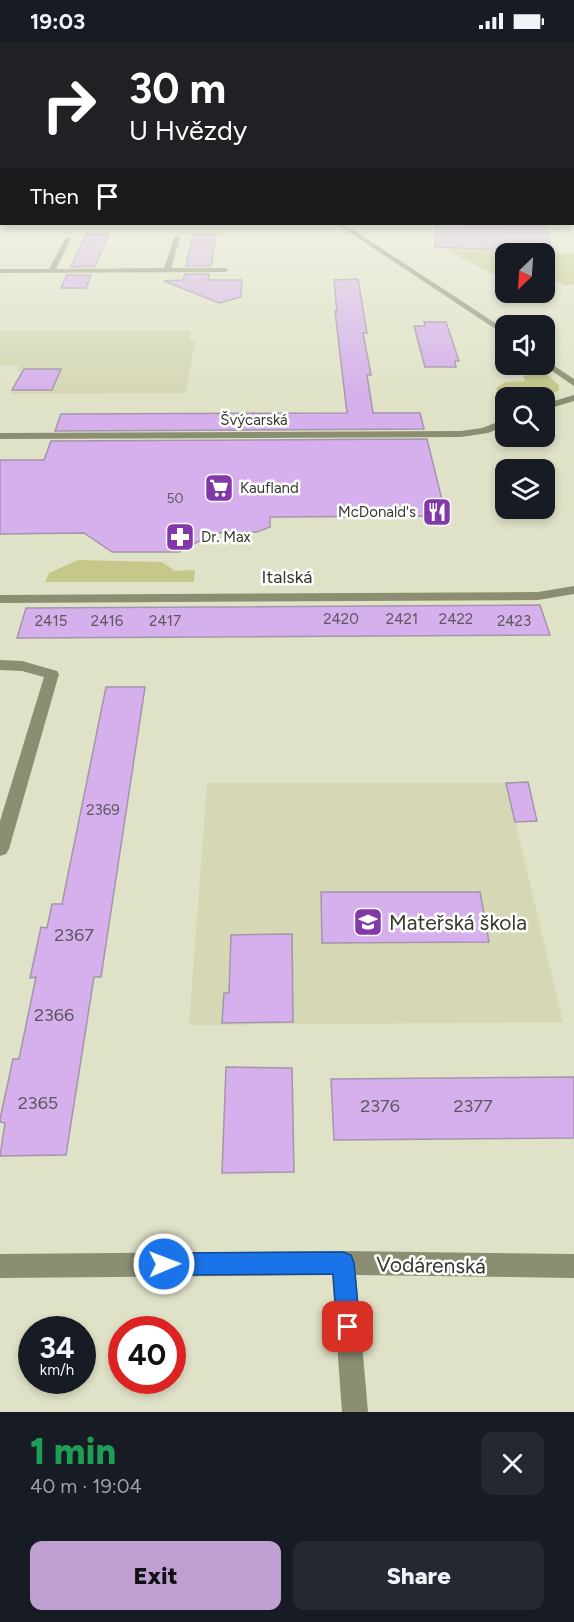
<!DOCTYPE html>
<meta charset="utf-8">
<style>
:root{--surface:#171b24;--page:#242831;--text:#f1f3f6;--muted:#9ea1a6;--accent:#c09fd3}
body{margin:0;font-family:Figtree,sans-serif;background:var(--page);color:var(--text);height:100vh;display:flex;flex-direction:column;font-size:22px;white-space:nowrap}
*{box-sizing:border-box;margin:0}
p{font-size:20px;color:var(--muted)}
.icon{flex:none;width:33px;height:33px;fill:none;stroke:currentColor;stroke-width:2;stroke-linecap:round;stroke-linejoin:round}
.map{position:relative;height:1370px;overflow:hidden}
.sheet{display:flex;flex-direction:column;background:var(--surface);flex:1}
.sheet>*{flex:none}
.hud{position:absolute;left:0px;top:0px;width:574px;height:183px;box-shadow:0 3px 9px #0003;background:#202124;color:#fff;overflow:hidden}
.needle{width:39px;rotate:205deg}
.tools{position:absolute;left:495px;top:201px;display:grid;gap:12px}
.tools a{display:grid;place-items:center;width:60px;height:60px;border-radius:12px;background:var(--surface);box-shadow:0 3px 9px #0003;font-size:30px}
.speed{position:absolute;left:18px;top:1274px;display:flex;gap:12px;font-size:30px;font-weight:700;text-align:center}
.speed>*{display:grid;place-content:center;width:78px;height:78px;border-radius:50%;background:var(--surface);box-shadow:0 3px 9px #0003;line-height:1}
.speed small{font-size:15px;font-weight:400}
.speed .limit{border:9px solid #d22;background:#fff;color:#111}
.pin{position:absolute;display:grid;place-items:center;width:51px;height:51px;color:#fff;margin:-26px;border-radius:12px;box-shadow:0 3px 9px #0006}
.me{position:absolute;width:66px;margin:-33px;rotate:89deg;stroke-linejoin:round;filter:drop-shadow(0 0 4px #0008)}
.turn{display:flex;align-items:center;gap:21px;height:126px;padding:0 30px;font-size:27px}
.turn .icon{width:78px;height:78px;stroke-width:2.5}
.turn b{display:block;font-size:42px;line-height:51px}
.then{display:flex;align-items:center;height:57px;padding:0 30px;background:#0003;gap:12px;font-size:22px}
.round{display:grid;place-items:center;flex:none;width:63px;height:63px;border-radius:12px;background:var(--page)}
.summary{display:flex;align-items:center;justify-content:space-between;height:102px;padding:0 30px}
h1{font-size:36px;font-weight:800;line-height:45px;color:#1e9e55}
.primary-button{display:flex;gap:12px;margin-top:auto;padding:12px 30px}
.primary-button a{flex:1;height:69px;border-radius:12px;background:var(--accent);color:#111;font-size:24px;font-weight:800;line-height:69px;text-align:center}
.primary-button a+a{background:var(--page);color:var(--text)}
.status{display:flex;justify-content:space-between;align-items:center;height:42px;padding:0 30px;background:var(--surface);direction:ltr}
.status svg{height:16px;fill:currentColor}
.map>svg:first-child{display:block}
</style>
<div class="status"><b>19:03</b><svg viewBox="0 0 49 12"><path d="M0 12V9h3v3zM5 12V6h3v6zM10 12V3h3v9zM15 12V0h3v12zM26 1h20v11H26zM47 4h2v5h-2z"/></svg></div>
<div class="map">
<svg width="574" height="1370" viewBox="0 0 574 1370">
<rect width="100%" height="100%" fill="#e0e2c7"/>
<!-- built -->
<g fill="#d5d7b5">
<path d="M0 289H191L189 299H195L186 351 11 352 23 329H17L19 323H0Z"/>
<path d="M207 741H506L563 980 189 983Z"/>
</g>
<!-- green -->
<g fill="#c5c889">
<path d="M445 207 574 212V242L567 244 545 235 544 212H506L505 230 493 232Z"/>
<path d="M544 330 559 343V348C551 356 516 359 505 357 501 356 498 350 496 346L506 340 525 339 523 334Z"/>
<path d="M78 518 162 520 175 529 195 528 194 540H45L49 531Z"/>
</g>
<!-- building -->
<g fill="#d5b0ec" stroke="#a395ac" stroke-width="1.5">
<path d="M436 182 546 183 552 210 435 205Z"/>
<path d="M86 192H109L95 224 71 225Z"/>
<path d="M193 192H216L211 224H186Z"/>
<path d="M185 232H209L208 238H242L241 255 219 261 164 239 183 238Z"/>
<path d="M67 233H91L86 246H61Z"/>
<path d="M358 237 367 291H363L371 333H367L373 371H420L424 387 55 389 61 372 347 371 335 269 337 270 334 238Z"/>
<path d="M424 280H446L459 319H455L456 325H425L414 284H425Z"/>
<path d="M24 327H61L52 348H12Z"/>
<path d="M427 397 446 474 270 475V485L257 490 214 491 179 510H112L84 491 0 492V418H44L51 399Z"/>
<path d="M540 563 550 593 17 596 26 566Z"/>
<path d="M106 645H145L101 935H94L66 1113 0 1114 5 1081 0 1080V1077L13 1017H19L36 935 30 936 41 885 47 886 52 862H62Z"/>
<path d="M528 740 537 779 515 780 506 741Z"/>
<path d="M321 850H480L489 900 322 901Z"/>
<path d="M292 892 293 980 222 981 224 951H229L231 893Z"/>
<path d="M226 1025 292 1026 294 1130 222 1131Z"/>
<path d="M574 1035V1096L334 1098 331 1037Z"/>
</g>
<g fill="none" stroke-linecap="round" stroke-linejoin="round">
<!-- minor -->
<g fill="#8c8e71" fill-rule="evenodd">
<rect x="0" y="173" width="2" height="4"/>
<path d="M337 182H344L506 288V294Z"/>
<path d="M177 194 180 196 171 226H225L229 228 225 230 0 231V227H49L65 197 68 195 71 197 56 227 164 226 174 196Z"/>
<path d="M544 317 574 337V344L542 322H544Z"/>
<path d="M574 353V359L544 368V362Z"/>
<path d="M506 377V384L488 391 461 395 0 397V391L461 389 482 386Z"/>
<path d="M574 544V552L538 558 0 561V553L538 550Z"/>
<path d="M0 618 22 619 57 629 59 632 9 807 6 812 0 814V779L44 635 22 629 0 628Z"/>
<path d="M343 1209 574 1212V1236L356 1233 368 1370H342L332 1233 0 1236V1212Z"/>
</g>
</g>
<!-- sky -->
<linearGradient id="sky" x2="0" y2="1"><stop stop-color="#8eb0b4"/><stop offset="0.46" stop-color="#f1f2e6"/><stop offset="1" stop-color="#f1f2e6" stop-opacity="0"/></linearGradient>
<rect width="574" height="353" fill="url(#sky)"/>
<!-- route -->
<path fill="#1a73e8" stroke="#114b97" stroke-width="1.5" d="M343 1210 351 1213 354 1221 360 1285 356 1293 348 1296 340 1293 337 1285 333 1232 164 1233 156 1230 153 1222 156 1214 164 1211Z"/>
<!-- icons -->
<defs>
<g id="supermarket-square" transform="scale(1.5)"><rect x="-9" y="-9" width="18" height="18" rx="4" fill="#8338a9" stroke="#fff"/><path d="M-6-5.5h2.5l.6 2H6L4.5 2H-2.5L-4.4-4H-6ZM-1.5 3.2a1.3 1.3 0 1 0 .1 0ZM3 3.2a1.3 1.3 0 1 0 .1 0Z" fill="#fff"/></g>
<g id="restaurant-square" transform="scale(1.5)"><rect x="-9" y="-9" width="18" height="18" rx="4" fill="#8338a9" stroke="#fff"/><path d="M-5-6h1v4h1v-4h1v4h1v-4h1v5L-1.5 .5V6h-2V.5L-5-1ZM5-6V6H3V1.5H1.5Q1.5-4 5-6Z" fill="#fff"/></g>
<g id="pharmacy-square" transform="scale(1.5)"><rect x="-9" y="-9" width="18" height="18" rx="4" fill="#8338a9" stroke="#fff"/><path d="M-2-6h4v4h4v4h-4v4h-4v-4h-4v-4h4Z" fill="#fff"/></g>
<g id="school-square" transform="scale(1.5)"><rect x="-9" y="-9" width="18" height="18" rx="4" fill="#8338a9" stroke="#fff"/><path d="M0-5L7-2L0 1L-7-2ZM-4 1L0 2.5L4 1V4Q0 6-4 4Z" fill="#fff"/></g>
</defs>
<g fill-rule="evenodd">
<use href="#supermarket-square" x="219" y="446"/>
<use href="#restaurant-square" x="437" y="470"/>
<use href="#pharmacy-square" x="180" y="495"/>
<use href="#school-square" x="368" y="880"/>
</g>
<g text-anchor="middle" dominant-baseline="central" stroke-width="5" stroke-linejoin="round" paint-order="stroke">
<!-- far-number labels -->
<g font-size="14" fill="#5e565e">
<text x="175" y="456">50</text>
</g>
<!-- far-street labels -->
<g font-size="15" fill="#37382e" stroke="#fff">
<text x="254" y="378">Švýcarská</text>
</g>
<!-- far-poi labels -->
<g font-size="15" fill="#37382e" stroke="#fff" text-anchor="start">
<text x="240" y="446">Kaufland</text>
<text x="416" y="470" text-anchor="end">McDonald's</text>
<text x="201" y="495">Dr. Max</text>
</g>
<!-- number labels -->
<g font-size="15" fill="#5e565e">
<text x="341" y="577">2420</text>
<text x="402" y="577">2421</text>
<text x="456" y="577">2422</text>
<text x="51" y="579">2415</text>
<text x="107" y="579">2416</text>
<text x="165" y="579">2417</text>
<text x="514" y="579">2423</text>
<text x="103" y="768">2369</text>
</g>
<!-- street labels -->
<g font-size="18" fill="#37382e" stroke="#fff">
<text x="287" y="535">Italská</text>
</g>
<!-- near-number labels -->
<g font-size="18" fill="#5e565e">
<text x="74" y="893">2367</text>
<text x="54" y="973">2366</text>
<text x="38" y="1061">2365</text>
<text x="380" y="1064">2376</text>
<text x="473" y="1064">2377</text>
</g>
<!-- near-poi labels -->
<g font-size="21" fill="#37382e" stroke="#fff" text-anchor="start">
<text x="389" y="880">Mateřská škola</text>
</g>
<!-- near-street labels -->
<g font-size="21" fill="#37382e" stroke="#fff">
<text transform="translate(431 1223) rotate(1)">Vodárenská</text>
</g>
</g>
</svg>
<div class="tools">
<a><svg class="needle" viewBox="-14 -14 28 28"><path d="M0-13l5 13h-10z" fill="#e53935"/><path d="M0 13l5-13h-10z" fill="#9ea1a6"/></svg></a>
<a><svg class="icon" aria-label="sound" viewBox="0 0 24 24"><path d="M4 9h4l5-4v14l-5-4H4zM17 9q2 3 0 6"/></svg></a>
<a><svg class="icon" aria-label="search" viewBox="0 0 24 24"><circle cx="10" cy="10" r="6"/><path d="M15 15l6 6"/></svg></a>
<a><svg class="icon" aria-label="layers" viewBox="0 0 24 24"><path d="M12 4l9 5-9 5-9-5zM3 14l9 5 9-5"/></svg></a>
</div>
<div class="speed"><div>34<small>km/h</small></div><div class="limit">40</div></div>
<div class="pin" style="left:348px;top:1285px;background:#d93025"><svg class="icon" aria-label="arrive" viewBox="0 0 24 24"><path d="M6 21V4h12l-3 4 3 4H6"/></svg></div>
<svg class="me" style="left:164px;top:1222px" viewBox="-20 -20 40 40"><circle r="17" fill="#1a73e8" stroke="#fff" stroke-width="3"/><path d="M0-11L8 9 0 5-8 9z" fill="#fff"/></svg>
<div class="hud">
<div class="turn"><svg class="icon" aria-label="right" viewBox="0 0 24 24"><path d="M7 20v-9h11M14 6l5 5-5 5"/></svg><div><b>30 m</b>U Hvězdy</div></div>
<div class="then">Then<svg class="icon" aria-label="arrive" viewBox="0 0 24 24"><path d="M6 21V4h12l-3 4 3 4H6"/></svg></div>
</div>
</div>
<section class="sheet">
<div class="summary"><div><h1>1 min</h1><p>40 m · 19:04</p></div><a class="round"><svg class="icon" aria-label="close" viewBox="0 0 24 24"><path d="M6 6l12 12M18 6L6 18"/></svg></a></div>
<div class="primary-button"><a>Exit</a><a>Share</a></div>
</section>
